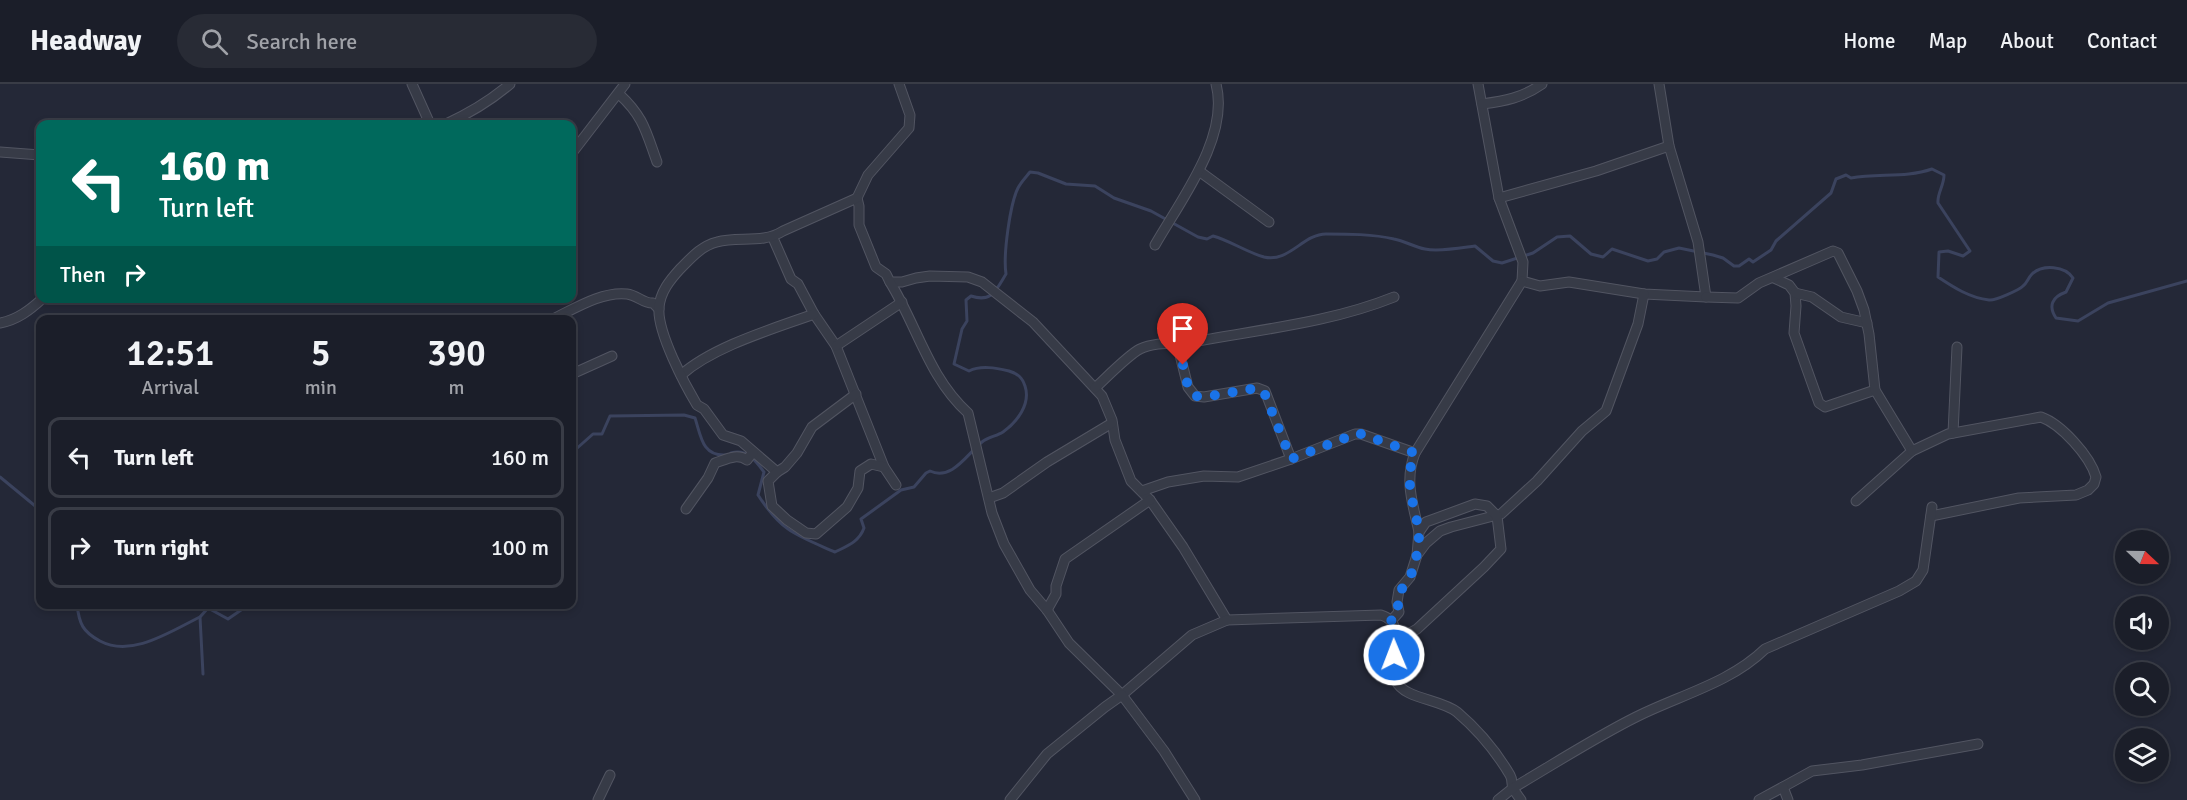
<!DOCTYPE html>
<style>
:root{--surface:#1b1e29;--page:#282b35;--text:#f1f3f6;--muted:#a0a2a8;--line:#393c46}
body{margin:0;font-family:Signika,sans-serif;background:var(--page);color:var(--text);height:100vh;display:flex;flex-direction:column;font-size:22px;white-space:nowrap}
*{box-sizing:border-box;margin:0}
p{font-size:20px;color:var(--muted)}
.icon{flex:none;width:33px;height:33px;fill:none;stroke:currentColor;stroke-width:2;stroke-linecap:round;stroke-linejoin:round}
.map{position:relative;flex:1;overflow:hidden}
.panel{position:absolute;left:36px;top:231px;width:540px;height:294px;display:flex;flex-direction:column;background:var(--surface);border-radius:12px;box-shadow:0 3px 9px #0003,0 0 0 2px var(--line)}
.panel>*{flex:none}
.top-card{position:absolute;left:36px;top:36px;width:540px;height:183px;border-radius:12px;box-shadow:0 3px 9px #0003,0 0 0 2px var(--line);background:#00695c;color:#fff;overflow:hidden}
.needle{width:39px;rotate:112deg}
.tools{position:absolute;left:2115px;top:446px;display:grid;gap:12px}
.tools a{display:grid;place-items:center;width:54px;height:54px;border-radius:50%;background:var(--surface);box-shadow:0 3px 9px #0003,0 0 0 2px var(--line);font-size:30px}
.pin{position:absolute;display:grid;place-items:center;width:51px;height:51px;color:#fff;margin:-62px -26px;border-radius:50% 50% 50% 0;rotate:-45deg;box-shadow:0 0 6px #0007}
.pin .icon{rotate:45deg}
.me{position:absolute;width:66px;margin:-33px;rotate:359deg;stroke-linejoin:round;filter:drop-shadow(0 0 4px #0008)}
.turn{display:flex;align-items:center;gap:21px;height:126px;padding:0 24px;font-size:27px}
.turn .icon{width:78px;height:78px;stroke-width:2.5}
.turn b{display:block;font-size:42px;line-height:51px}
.then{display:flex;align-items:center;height:57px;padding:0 24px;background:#0003;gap:12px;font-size:22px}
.eta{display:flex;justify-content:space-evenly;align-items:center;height:102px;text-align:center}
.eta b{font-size:36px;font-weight:600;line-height:42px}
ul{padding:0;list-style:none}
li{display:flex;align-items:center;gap:18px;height:81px;margin:0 12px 9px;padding:0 12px;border:3px solid var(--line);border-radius:12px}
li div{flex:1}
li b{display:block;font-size:22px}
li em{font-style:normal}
header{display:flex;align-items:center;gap:36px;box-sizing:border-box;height:84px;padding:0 30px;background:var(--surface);border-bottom:2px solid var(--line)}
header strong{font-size:28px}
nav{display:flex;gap:33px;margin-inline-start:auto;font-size:21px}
.search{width:420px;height:54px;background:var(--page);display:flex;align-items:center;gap:15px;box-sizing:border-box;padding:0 21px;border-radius:33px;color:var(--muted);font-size:22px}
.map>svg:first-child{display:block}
</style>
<header>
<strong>Headway</strong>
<div class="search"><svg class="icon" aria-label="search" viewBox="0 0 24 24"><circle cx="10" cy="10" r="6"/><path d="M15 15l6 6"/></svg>Search here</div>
<nav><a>Home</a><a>Map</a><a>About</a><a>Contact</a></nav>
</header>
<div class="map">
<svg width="2187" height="716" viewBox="0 0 2187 716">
<rect width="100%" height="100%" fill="#242837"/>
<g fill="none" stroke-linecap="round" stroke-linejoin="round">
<!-- stream -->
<g stroke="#3b435e" stroke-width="3">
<path d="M572 365 575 366 593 350H602L610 332 684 331 695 334C701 352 702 372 725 371"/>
<path d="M731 369C747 364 756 377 764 388L758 411C782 448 796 451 835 468 847 462 859 458 864 444L861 435 901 406 914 403 926 389 930 387C952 397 967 370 982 358 988 353 997 352 1003 348 1017 338 1031 320 1025 302 1022 293 1018 290 1009 287 996 284 981 281 969 287L954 280 962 245 967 237 966 216 971 212C992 219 996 206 1006 190 1003 171 1010 120 1018 104 1021 98 1026 93 1030 88L1038 89 1066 100 1095 102 1114 114 1151 127 1198 153 1207 155 1213 152C1231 157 1246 168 1264 173 1289 179 1303 150 1326 150 1348 150 1373 150 1394 155 1405 157 1414 163 1425 165 1439 168 1460 164 1475 162L1493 177 1502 179 1533 169 1557 153 1570 152 1591 170 1603 173 1612 165 1648 177 1657 175 1664 168 1679 164 1713 171 1723 174 1734 182H1739L1749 175 1753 178 1771 166 1776 157 1831 109 1836 95 1846 91 1851 94C1878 89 1906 94 1932 85L1944 91C1944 102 1937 109 1938 119L1970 167 1963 172 1948 167 1939 168 1938 193C1953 203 1970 214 1989 216 1995 217 2019 206 2023 202 2027 199 2028 194 2032 190 2043 180 2065 182 2073 194L2066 208C2052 213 2048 222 2056 234L2078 237 2108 219 2187 197"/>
<path d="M0 393 40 426"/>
<path d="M77 520C79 540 83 548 100 557 132 574 171 547 200 533"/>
<path d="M203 590 200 533 208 524 228 535 244 524V520"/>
</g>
<!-- street casing -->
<g stroke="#525562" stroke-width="11">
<g id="street">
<path d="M412 0 430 40"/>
<path d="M899 0 910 31 909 44 868 91 857 114 859 122V141L876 183 886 190 890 198H902L916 194 930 192 968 193 982 198 1033 238 1102 312 1112 336 1115 356 1131 397 1150 416 1183 463 1227 536 1381 531C1409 539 1387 577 1396 597 1404 615 1441 615 1457 628 1477 645 1497 669 1510 691 1513 696 1511 700 1513 704 1515 708 1518 712 1521 716"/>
<path d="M1478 0 1499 114 1523 178 1522 197 1540 202 1569 198 1644 210 1706 213 1698 158 1669 62 1659 0"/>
<path d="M619 10C644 33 646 48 657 78"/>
<path d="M1482 20C1505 17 1522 14 1542 0"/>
<path d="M446 40C470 29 490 17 510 0"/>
<path d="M0 68 40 71"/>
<path d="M572 69 625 0"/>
<path d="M1199 87 1269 138"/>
<path d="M1499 114 1596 87 1669 62"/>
<path d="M773 154 791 195 798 200 814 230 836 262 884 383 896 401"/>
<path d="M1155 161C1180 117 1230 53 1216 0"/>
<path d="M1774 194 1789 201 1795 209 1796 222 1794 249 1819 319 1825 323 1828 322 1875 306"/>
<path d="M890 198C917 242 929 294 968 329L992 429 1004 460 1030 506 1047 526 1069 559 1122 611 1192 551 1227 536"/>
<path d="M1795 209 1812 213 1841 233 1867 239"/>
<path d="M1706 213 1738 214 1759 199 1833 167 1838 169 1857 207 1864 226 1869 250 1875 306 1912 367 1856 417"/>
<path d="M551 236C574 225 602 207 627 210 637 211 644 220 653 219L659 225"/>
<path d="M0 239C17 236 30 226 43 214"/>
<path d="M1177 259 1188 303 1195 312 1204 313 1257 304 1265 307 1291 375"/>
<path d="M836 262 902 218"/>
<path d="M572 290 612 272"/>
<path d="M681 291C714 262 773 245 814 230"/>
<path d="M1095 304C1106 294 1128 271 1140 265 1157 257 1180 260 1198 257 1264 245 1332 238 1394 213"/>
<path d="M856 310 812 343 797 369 785 383 777 388 741 357 723 351 704 325 697 321C685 301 657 248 659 224 660 208 670 196 680 185 691 174 701 162 717 158 738 152 763 160 783 147L857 114"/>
<path d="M1953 349 1957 263"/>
<path d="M1912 367 1948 350 2041 333C2061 340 2090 372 2096 393L2094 400 2088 406 2076 411 2019 414 1931 432"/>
<path d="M777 388 768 397 772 422 787 436 806 449 816 450 847 423 858 404 860 387 871 380 884 383"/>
<path d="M1142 407 1168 398 1204 392 1238 393 1291 375 1355 350H1361L1415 369"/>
<path d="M989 414 1003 409 1047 378 1112 339"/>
<path d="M686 425 708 394 715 379C727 375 737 369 747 376L753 368"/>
<path d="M1419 448C1413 420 1404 397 1415 369L1522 197"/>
<path d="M1047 526 1056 510V502L1065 475 1150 416"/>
<path d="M1391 537 1399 528 1397 518 1399 506 1410 493 1417 471 1426 459 1440 447 1451 443 1501 430 1537 397 1582 347 1606 327 1638 240 1644 210"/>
<path d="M1396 557 1417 545 1484 483 1501 465 1497 432 1487 422 1475 420 1426 438 1419 448 1417 471"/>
<path d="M1783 703 1812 687 1862 681 1978 660"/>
<path d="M598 716 610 691"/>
<path d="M1010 716 1047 670 1105 623 1122 611 1164 667 1195 716"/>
<path d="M1498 716 1513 704C1554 680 1594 654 1636 633 1680 611 1730 599 1765 565L1899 507 1916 497 1923 486 1932 423"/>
<path d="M1759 716 1783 703 1788 716"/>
</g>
</g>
<!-- street -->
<use href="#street" stroke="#373b47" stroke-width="9"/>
</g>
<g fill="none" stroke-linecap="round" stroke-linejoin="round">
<!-- route -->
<path stroke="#1a73e8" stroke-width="10" stroke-dasharray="0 18" d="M1183 281 1188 303 1195 312 1204 313 1257 304 1264 308 1291 375 1358 349 1415 369C1406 391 1410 407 1415 429 1416 435 1419 442 1419 448 1419 460 1416 483 1409 494 1401 508 1395 509 1399 528L1391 537 1396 557 1394 571"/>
</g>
</svg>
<div class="tools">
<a><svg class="needle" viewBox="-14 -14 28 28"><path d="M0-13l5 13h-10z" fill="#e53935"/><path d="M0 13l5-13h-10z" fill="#a0a2a8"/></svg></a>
<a><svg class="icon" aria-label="sound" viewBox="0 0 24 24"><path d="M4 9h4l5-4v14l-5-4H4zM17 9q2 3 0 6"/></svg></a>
<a><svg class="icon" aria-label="search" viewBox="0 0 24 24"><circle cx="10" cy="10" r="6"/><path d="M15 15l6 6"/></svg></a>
<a><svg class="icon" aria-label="layers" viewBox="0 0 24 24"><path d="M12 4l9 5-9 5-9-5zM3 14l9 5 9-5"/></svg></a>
</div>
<div class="pin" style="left:1183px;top:281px;background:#d93025"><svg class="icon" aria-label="arrive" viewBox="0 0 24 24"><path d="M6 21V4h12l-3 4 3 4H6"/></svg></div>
<svg class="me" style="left:1394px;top:571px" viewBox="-20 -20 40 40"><circle r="17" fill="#1a73e8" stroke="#fff" stroke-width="3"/><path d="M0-11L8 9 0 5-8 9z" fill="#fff"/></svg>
<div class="top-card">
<div class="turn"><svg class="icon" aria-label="left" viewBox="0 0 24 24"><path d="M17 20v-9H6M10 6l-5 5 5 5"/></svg><div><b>160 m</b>Turn left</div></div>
<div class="then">Then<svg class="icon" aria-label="right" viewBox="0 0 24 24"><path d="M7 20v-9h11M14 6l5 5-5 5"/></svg></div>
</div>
<section class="panel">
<div class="eta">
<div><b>12:51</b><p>Arrival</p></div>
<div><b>5</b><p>min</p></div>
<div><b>390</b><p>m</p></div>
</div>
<ul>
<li><svg class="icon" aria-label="left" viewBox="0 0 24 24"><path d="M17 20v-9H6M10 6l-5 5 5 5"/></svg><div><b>Turn left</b></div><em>160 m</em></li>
<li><svg class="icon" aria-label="right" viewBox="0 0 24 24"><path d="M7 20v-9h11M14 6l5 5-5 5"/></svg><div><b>Turn right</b></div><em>100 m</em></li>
</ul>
</section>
</div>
